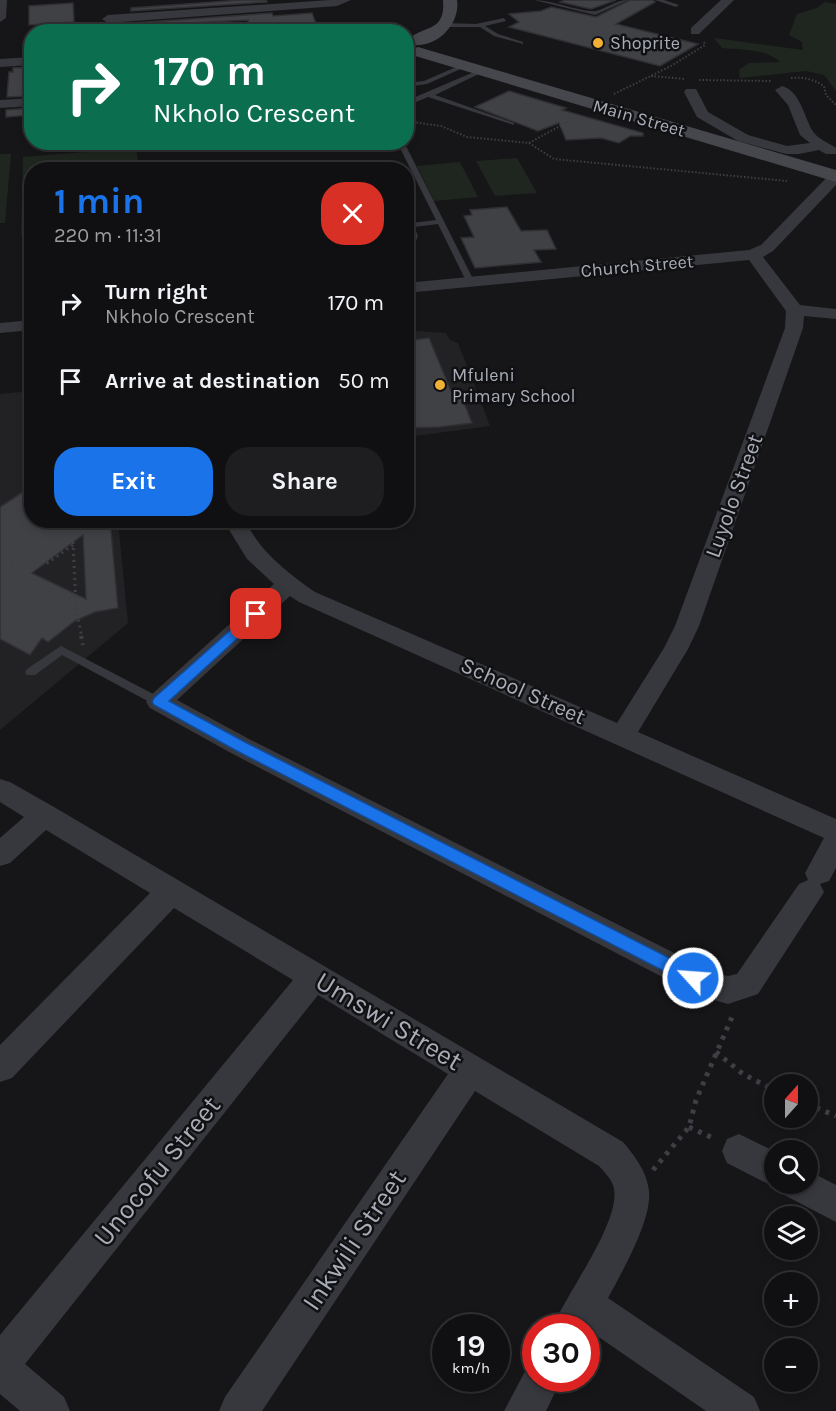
<!DOCTYPE html>
<meta charset="utf-8">
<style>
:root{--surface:#101012;--page:#1e1e20;--text:#f1f3f6;--muted:#9c9d9f;--line:#303032;--accent:#1a73e8}
body{margin:0;font-family:Karla,sans-serif;background:var(--page);color:var(--text);height:100vh;display:flex;flex-direction:column;font-size:22px;white-space:nowrap}
*{box-sizing:border-box;margin:0}
p{font-size:20px;color:var(--muted)}
.icon{flex:none;width:33px;height:33px;fill:none;stroke:currentColor;stroke-width:2;stroke-linecap:round;stroke-linejoin:round}
.map{position:relative;flex:1;overflow:hidden}
.side{position:absolute;left:24px;top:162px;width:390px;height:366px;display:flex;flex-direction:column;background:var(--surface);border-radius:24px;box-shadow:0 3px 9px #0003,0 0 0 2px var(--line)}
.side>*{flex:none}
.top-card{position:absolute;left:24px;top:24px;width:390px;height:126px;border-radius:24px;box-shadow:0 3px 9px #0003,0 0 0 2px var(--line);background:#0b6e4f;color:#fff;overflow:hidden}
.needle{width:39px;rotate:21deg}
.controls{position:absolute;left:764px;top:1074px;display:grid;gap:12px}
.controls a{display:grid;place-items:center;width:54px;height:54px;border-radius:50%;background:var(--surface);box-shadow:0 3px 9px #0003,0 0 0 2px var(--line);font-size:30px}
.speed{position:absolute;left:432px;top:1314px;display:flex;gap:12px;font-size:30px;font-weight:700;text-align:center}
.speed>*{display:grid;place-content:center;width:78px;height:78px;border-radius:50%;background:var(--surface);box-shadow:0 3px 9px #0003,0 0 0 2px var(--line);line-height:1}
.speed small{font-size:15px;font-weight:400}
.speed .limit{border:9px solid #d22;background:#fff;color:#111}
.pin{position:absolute;display:grid;place-items:center;width:51px;height:51px;color:#fff;margin:-26px;border-radius:12px;box-shadow:0 3px 9px #0006}
.me{position:absolute;width:66px;margin:-33px;rotate:296deg;stroke-linejoin:round;filter:drop-shadow(0 0 4px #0008)}
.turn{display:flex;align-items:center;gap:21px;height:126px;padding:0 30px;font-size:27px}
.turn .icon{width:78px;height:78px;stroke-width:2.5}
.turn b{display:block;font-size:42px;line-height:51px}
.round{display:grid;place-items:center;flex:none;width:63px;height:63px;border-radius:24px;background:var(--page)}
.headline{display:flex;align-items:center;justify-content:space-between;height:102px;padding:0 30px}
h1{font-size:36px;font-weight:700;line-height:45px;color:var(--accent)}
.action{display:flex;gap:12px;margin-top:auto;padding:12px 30px}
.action a{flex:1;height:69px;border-radius:24px;background:var(--accent);color:#fff;font-size:24px;font-weight:700;line-height:69px;text-align:center}
.action a+a{background:var(--page);color:var(--text)}
ul{padding:0;list-style:none}
li{display:flex;align-items:center;gap:18px;height:78px;padding:0 30px}
li div{flex:1}
li b{display:block;font-size:22px}
li em{font-style:normal}
.map>svg:first-child{display:block}
</style>
<div class="map">
<svg width="836" height="1411" viewBox="0 0 836 1411">
<rect width="100%" height="100%" fill="#161618"/>
<!-- built -->
<g fill="#222225">
<path d="M417 331 446 333 450 340 458 343 490 426 407 437 406 333Z"/>
<path d="M31 391 32 520 118 521 128 623 0 730V394Z"/>
</g>
<!-- green -->
<g fill="#1e261f">
<path d="M825 2 836 4V91L824 75 806 71 740 78 739 70 749 63 780 62C766 48 740 50 722 48L714 38 803 50 802 42 789 35 797 14 817 8Z"/>
<path d="M136 148 139 169 32 170 31 235 21 236 23 157Z"/>
<path d="M0 154H11L5 223H0Z"/>
<path d="M517 158 537 193 495 196 476 161Z"/>
<path d="M460 162 478 197 434 201 417 166Z"/>
</g>
<!-- building -->
<g fill="#404145" stroke="#303034" stroke-width="1.5" fill-rule="evenodd">
<path d="M241 0H266L267 2 131 11V8Z"/>
<path d="M565 0H616L591 9 560 2Z"/>
<path d="M630 0H653L655 2 616 24 698 44 660 66 509 27 519 22 509 14 541 11 551 7 596 17Z"/>
<path d="M73 3 74 22 29 25V6Z"/>
<path d="M272 13 273 16 312 13 319 32H249L248 20 153 25V27L134 28 133 23Z"/>
<path d="M31 67V96L7 97 9 72H13V68Z"/>
<path d="M509 91 566 108 562 110 643 133V136H630L619 143 601 138 566 140 559 123 538 131 475 107Z"/>
<path d="M31 108V115L6 117V110Z"/>
<path d="M507 207 521 231 547 230 556 249 534 250 541 262 475 268 461 238 474 237 464 216 472 215 470 210Z"/>
<path d="M429 338 454 398 462 397 472 423 440 427 406 428V341Z"/>
<path d="M32 486V520H110L118 608 95 612 75 621 48 642 42 638 30 655 0 639V507ZM83 535 86 599 32 573Z"/>
</g>
<g fill="none" stroke-linecap="round" stroke-linejoin="round">
<!-- path-far3 -->
<g stroke="#3d3f44" stroke-width="2" stroke-dasharray="1.5 2" stroke-linecap="butt">
<path d="M651 76 685 79"/>
<path d="M791 78C804 77 813 79 824 86L826 95 836 105"/>
<path d="M699 80 772 81"/>
<path d="M614 94 671 66 705 45 704 42"/>
<path d="M406 121 441 126 467 137 529 143 573 119H584"/>
<path d="M529 143 554 159 787 181"/>
</g>
<!-- path-far2 -->
<g stroke="#3d3f44" stroke-width="3" stroke-dasharray="2 4" stroke-linecap="butt">
<path d="M73 542 76 607 82 638"/>
<path d="M11 562 46 564 73 545"/>
<path d="M61 589 76 596"/>
</g>
<!-- path-far1 -->
<path stroke="#3d3f44" stroke-width="4" stroke-dasharray="3 4.5" stroke-linecap="butt" d="M81 636 83 645"/>
<!-- path -->
<g stroke="#3d3f44" stroke-width="5" stroke-dasharray="4 6" stroke-linecap="butt">
<path d="M716 1052 743 1074 774 1090"/>
<path d="M807 1104 836 1116"/>
<path d="M689 1127 715 1139"/>
<path d="M653 1170 689 1127 696 1100 732 1017V1012"/>
</g>
<!-- lane -->
<g fill="#37383d" fill-rule="evenodd">
<path d="M534 0C551 0 585 13 596 11 607 8 616 0 628 0L595 15Z"/>
<path d="M655 0H664L679 5 676 7Z"/>
<path d="M504 18 506 21 485 26 498 34 523 42V44L494 36 480 27H445L442 25 445 23 476 24Z"/>
<path d="M463 64 465 67 427 84 406 87V83L424 81Z"/>
<path d="M481 69 483 72 435 95 514 123V125L428 97 406 106V101Z"/>
<path d="M397 142H404L474 281 473 283 466 281 438 224 414 227 418 236 416 241 406 245V240L410 236 406 227V214L412 223 436 220Z"/>
<path d="M61 646 163 699 165 702 163 705H155L62 655 35 675H27L25 672 27 669Z"/>
</g>
<!-- street -->
<g fill="#37383d" fill-rule="evenodd">
<path d="M0 0H7L6 18 0 22Z"/>
<path d="M330 0H351L337 6 108 23 102 19 108 15Z"/>
<path d="M721 0H734L699 34H691V28Z"/>
<path d="M406 38 411 39 413 42 411 45 406 46Z"/>
<path d="M32 57V65L0 67V59Z"/>
<path d="M782 86C800 91 804 116 812 130 816 138 829 143 836 148V154H826L819 150 799 154H786L738 141 697 117 684 92 686 89H696L708 112 748 135 787 146 810 143 800 135 788 105 775 90Z"/>
<path d="M32 98V106L0 108V100Z"/>
<path d="M836 171V185L773 251 763 257 800 305 836 309V319L804 316 803 328 699 626 688 649 638 732 836 819V868L829 881 820 884 824 892 819 900 758 994 728 1004 697 995 231 753 150 708 146 702 150 696 274 584 247 559 223 520H245C260 552 287 572 315 592L617 723 664 648 675 626 785 328 786 311 749 260 406 293V283L749 250 761 245 831 173ZM290 596 299 602 824 838 805 873 808 880 799 884 737 974 728 976 714 973 249 739 177 700Z"/>
<path d="M32 320V330L0 333V323Z"/>
<path d="M0 779 10 782 54 807 623 1142C635 1156 647 1172 649 1191 652 1220 622 1272 608 1298L754 1397 760 1411H706L590 1331 586 1337V1328H552C566 1294 620 1223 614 1189 613 1180 604 1172 599 1166L475 1091 262 1411H219L225 1397 448 1074 318 995 25 1364 64 1397 70 1411H20L0 1394V1335L293 980 174 908 12 1078 0 1082V1045L150 893 46 830 10 863 0 866V838L24 817 0 802Z"/>
<path d="M739 1134 774 1151V1184H807V1170L836 1185V1222L786 1196 781 1184 774 1187 727 1163 722 1151 727 1139Z"/>
<path d="M536 1362V1378H562L546 1411H504L529 1364Z"/>
</g>
<!-- secondary -->
<g fill="#45474d" fill-rule="evenodd">
<path d="M443 0H457C461 24 435 51 409 44L407 41C422 24 446 34 443 0Z"/>
<path d="M418 47 836 170V182L412 55 410 52 412 49Z"/>
</g>
</g>
<!-- route -->
<path fill="#1a73e8" stroke="#114b97" stroke-width="1.5" d="M256 610 261 611 262 614 261 617 169 701 245 742 699 973 701 978 699 983 693 985 687 983 235 750 154 705 152 702 154 698 252 611Z"/>
<!-- markers -->
<g fill="#f2b134" stroke="#111113" stroke-width="2">
<circle cx="598" cy="43" r="6"/>
<circle cx="440" cy="385" r="6"/>
</g>
<g text-anchor="middle" dominant-baseline="central" stroke-width="5" stroke-linejoin="round" paint-order="stroke">
<!-- far-poi labels -->
<g font-size="18" fill="#a8adb8" stroke="#111113" text-anchor="start">
<text x="610" y="43">Shoprite</text>
<text x="452" y="375">Mfuleni<tspan x="452" dy="21">Primary School</tspan></text>
</g>
<!-- far-street labels -->
<g font-size="18" fill="#a8adb8" stroke="#111113">
<text transform="translate(639 118) rotate(16)">Main Street</text>
<text transform="translate(637 266) rotate(-5)">Church Street</text>
</g>
<!-- street labels -->
<g font-size="22" fill="#a8adb8" stroke="#111113">
<text transform="translate(734 496) rotate(-70)">Luyolo Street</text>
<text transform="translate(523 691) rotate(24)">School Street</text>
</g>
<!-- near-street labels -->
<g font-size="27" fill="#a8adb8" stroke="#111113">
<text transform="translate(389 1021) rotate(31)">Umswi Street</text>
<text transform="translate(157 1171) rotate(-51)">Unocofu Street</text>
<text transform="translate(354 1240) rotate(-56)">Inkwili Street</text>
</g>
</g>
</svg>
<div class="controls">
<a><svg class="needle" viewBox="-14 -14 28 28"><path d="M0-13l5 13h-10z" fill="#e53935"/><path d="M0 13l5-13h-10z" fill="#9c9d9f"/></svg></a>
<a><svg class="icon" aria-label="search" viewBox="0 0 24 24"><circle cx="10" cy="10" r="6"/><path d="M15 15l6 6"/></svg></a>
<a><svg class="icon" aria-label="layers" viewBox="0 0 24 24"><path d="M12 4l9 5-9 5-9-5zM3 14l9 5 9-5"/></svg></a>
<a>+</a>
<a>−</a>
</div>
<div class="speed"><div>19<small>km/h</small></div><div class="limit">30</div></div>
<div class="pin" style="left:256px;top:614px;background:#d93025"><svg class="icon" aria-label="arrive" viewBox="0 0 24 24"><path d="M6 21V4h12l-3 4 3 4H6"/></svg></div>
<svg class="me" style="left:693px;top:978px" viewBox="-20 -20 40 40"><circle r="17" fill="#1a73e8" stroke="#fff" stroke-width="3"/><path d="M0-11L8 9 0 5-8 9z" fill="#fff"/></svg>
<div class="top-card">
<div class="turn"><svg class="icon" aria-label="right" viewBox="0 0 24 24"><path d="M7 20v-9h11M14 6l5 5-5 5"/></svg><div><b>170 m</b>Nkholo Crescent</div></div>
</div>
<section class="side">
<div class="headline"><div><h1>1 min</h1><p>220 m · 11:31</p></div><a class="round" style="background:#d93025;color:#fff"><svg class="icon" aria-label="close" viewBox="0 0 24 24"><path d="M6 6l12 12M18 6L6 18"/></svg></a></div>
<ul>
<li><svg class="icon" aria-label="right" viewBox="0 0 24 24"><path d="M7 20v-9h11M14 6l5 5-5 5"/></svg><div><b>Turn right</b><p>Nkholo Crescent</p></div><em>170 m</em></li>
<li><svg class="icon" aria-label="arrive" viewBox="0 0 24 24"><path d="M6 21V4h12l-3 4 3 4H6"/></svg><div><b>Arrive at destination</b></div><em>50 m</em></li>
</ul>
<div class="action"><a>Exit</a><a>Share</a></div>
</section>
</div>
